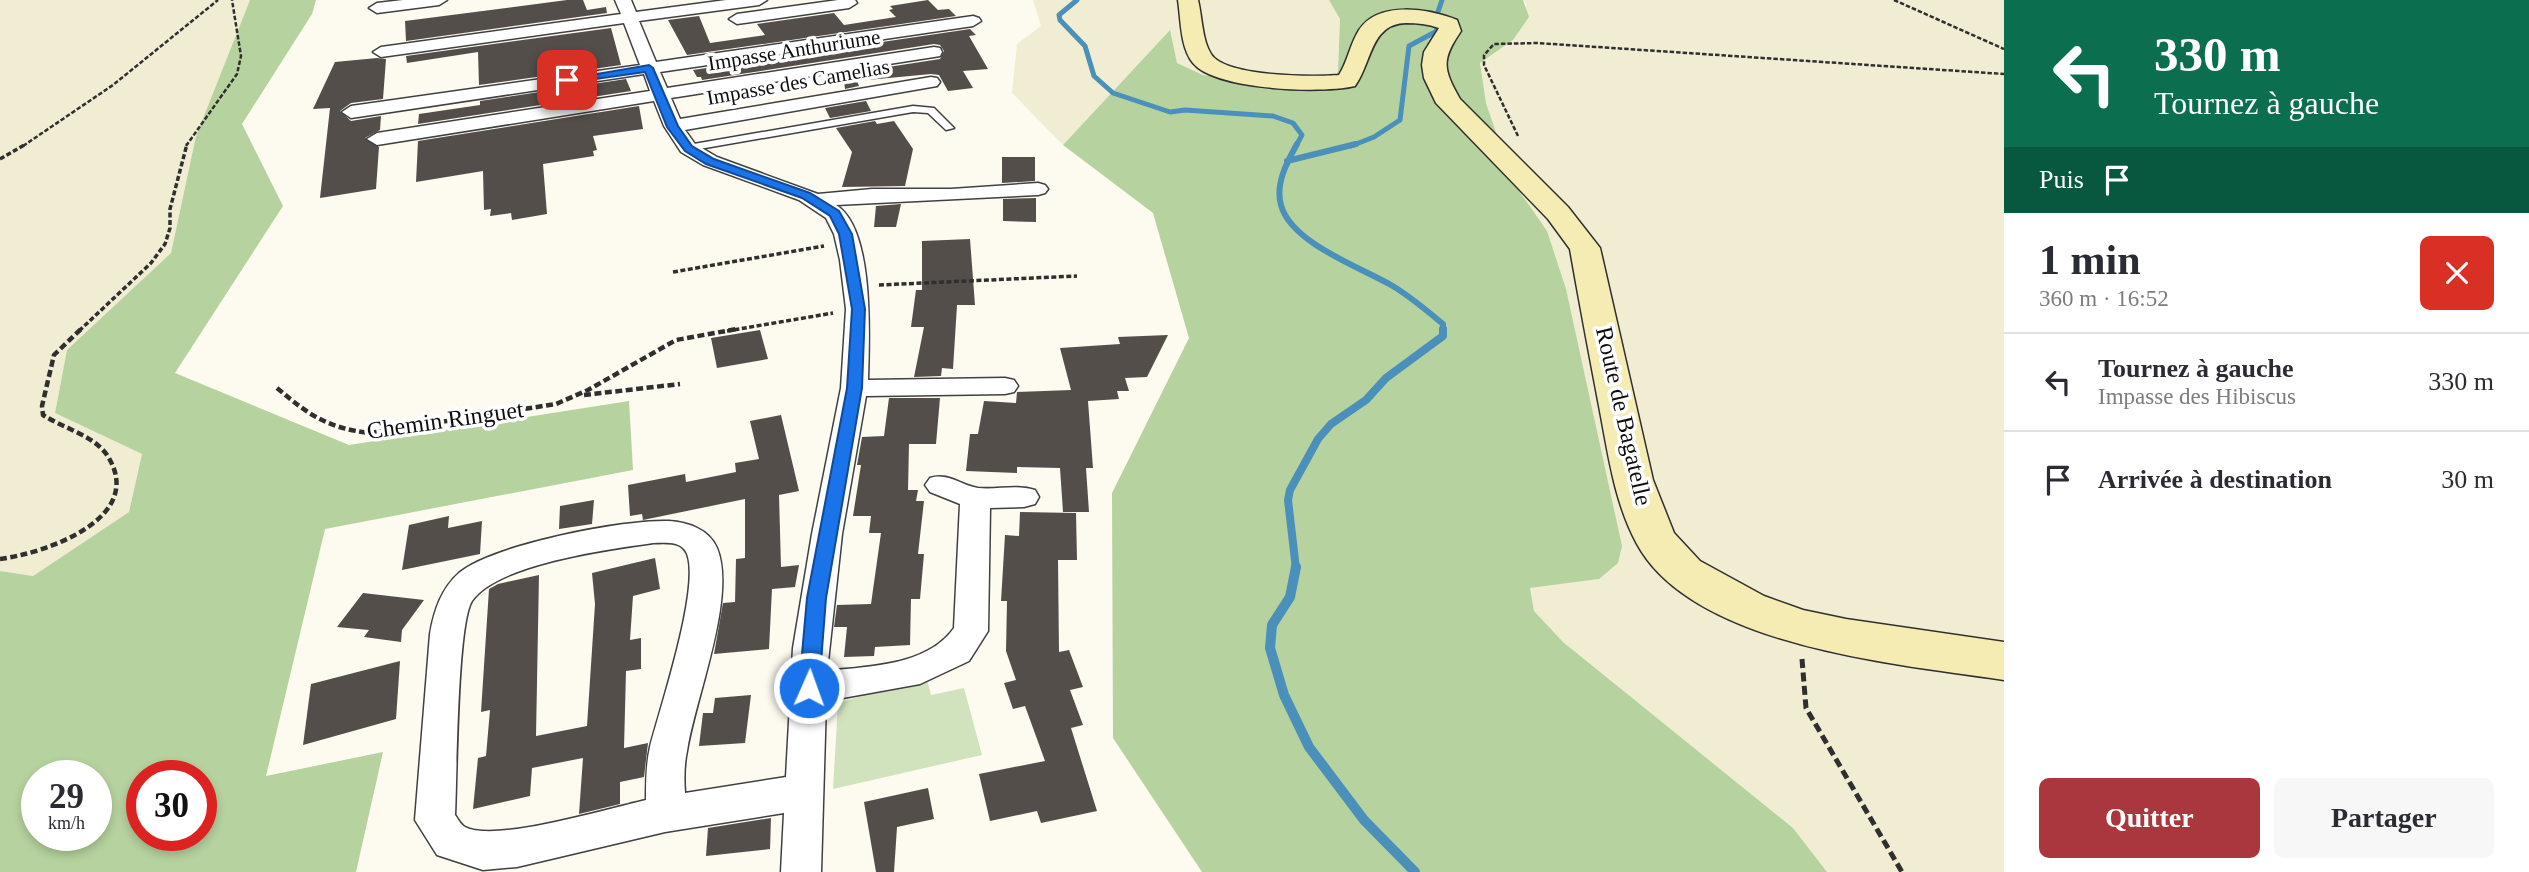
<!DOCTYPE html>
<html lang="fr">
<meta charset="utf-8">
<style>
:root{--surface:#fff;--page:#f7f7f7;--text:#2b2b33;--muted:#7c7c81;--line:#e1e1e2;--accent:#aa373e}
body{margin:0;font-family:"Times New Roman",serif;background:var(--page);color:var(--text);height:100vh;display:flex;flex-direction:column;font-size:26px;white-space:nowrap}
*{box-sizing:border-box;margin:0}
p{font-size:23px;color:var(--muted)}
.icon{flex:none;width:38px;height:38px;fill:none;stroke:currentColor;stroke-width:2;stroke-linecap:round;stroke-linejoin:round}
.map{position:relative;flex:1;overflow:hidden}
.details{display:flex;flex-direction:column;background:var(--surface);width:525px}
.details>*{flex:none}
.banner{background:#0b6e4f;color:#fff;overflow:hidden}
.speed{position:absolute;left:21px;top:760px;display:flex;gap:14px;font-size:35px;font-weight:700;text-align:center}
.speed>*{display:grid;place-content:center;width:91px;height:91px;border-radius:50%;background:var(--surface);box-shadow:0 4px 10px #0003;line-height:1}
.speed small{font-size:18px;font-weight:400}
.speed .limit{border:10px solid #d22;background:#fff;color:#111}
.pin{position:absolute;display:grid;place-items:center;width:60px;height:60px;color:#fff;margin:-30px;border-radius:14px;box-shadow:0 4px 10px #0006}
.me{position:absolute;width:77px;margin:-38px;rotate:2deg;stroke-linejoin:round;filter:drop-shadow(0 0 5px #0008)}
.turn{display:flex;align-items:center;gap:24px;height:147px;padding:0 35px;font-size:32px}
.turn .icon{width:91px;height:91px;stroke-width:2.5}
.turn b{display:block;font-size:49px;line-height:60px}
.then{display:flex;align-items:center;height:66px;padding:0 35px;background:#0003;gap:14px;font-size:26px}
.round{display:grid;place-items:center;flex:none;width:74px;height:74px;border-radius:10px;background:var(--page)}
.overview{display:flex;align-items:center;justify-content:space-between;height:119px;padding:0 35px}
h1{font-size:42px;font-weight:600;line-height:52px}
.action{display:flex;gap:14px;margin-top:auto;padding:14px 35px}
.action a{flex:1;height:80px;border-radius:10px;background:var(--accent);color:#fff;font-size:28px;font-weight:600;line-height:80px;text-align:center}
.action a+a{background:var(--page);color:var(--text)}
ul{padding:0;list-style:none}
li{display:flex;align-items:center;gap:21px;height:98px;padding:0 35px;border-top:2px solid var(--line)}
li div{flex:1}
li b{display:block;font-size:26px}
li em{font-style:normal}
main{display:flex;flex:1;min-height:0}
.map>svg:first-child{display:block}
</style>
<main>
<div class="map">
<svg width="2004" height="872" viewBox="0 0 2004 872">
<rect width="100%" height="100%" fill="#fdfaef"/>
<!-- farmland -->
<g fill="#f0edd2">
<path d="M0 0H250L196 136 171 253 67 351 55 413 142 454 129 512 33 576 0 571Z"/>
<path d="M1033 0H1329L1340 19 1338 71 1333 81 1314 87 1203 75 1177 63 1169 31 1063 145 1012 93 1017 44 1041 26Z"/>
<path d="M1523 0H2004V872H1827L1793 828 1563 642 1534 611 1530 588 1599 579 1547 231 1513 182 1486 103 1480 63 1513 40 1527 4Z"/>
</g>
<!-- green -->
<path fill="#d1e3bd" d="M926 676 931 695 964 688 982 755 833 789 838 703Z"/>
<!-- forest -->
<g fill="#b6d29e" fill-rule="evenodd">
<path d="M250 0H316L312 14 242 124 283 206 175 373 349 445 629 401 633 470 325 529 266 776 383 752 356 872H0V571L33 576 129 512 142 454 55 413 67 350 171 253 196 136ZM37 775H96V835H37ZM142 775H201V835H142Z"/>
<path d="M1329 0H1523L1529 17 1513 40 1480 63 1486 103 1513 182 1547 231 1566 289 1622 546 1618 563 1599 579 1530 588 1534 611 1563 642 1793 828 1827 872H1202L1113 738 1112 493 1189 338 1153 213 1063 145 1170 30 1177 63 1203 75 1314 87 1333 81 1338 71 1340 19Z"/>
</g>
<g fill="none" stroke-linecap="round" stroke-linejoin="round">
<!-- stream-far3 -->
<g stroke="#4a90bb" stroke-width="5">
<path d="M1077 0 1059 15 1060 20 1085 46 1094 76 1113 93 1170 112 1185 110 1273 116 1293 123 1302 135 1296 146"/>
<path d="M1351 146 1374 137 1400 120 1409 46 1437 31 1435 21 1442 0"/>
</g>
<!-- stream-far2 -->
<g stroke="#4a90bb" stroke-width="6">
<path d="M1297 144C1287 162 1275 184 1281 205 1291 243 1360 267 1391 285 1410 296 1426 310 1443 324V331"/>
<path d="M1287 161 1356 144"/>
</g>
<!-- stream-far1 -->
<path stroke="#4a90bb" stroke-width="8" d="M1296 569 1288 500 1290 490 1318 439 1331 424 1366 400 1386 378 1443 336V329"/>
<!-- stream -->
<path stroke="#4a90bb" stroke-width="10" d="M1296 567 1290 597 1272 625 1270 648 1284 695 1309 747 1364 820 1415 872"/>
</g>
<!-- building -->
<g fill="#544e4b">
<path d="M567 0H583L587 10 606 7 607 13 406 41 405 21Z"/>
<path d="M928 0 938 10 949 9 956 16 687 55 668 20 699 16 710 43 765 35 757 24 834 13 844 25 896 17 889 10 893 9 890 6Z"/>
<path d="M611 28 621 65 479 85 478 52 407 63 406 56Z"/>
<path d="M970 29 976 35 969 36 988 69 963 71 973 88 948 91 939 75 931 74 857 81 859 86 845 89 843 74 940 59 944 51 940 45 934 44 702 80 701 77H697L693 70Z"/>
<path d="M377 58 386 59 383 99 351 103 340 111 351 121 381 116 380 130 365 138 379 147 376 189 320 198 330 108 313 109 335 62Z"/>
<path d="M626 79 631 91 418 124 419 114 480 105V101Z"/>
<path d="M866 101 871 111 830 118 825 108Z"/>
<path d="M639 106 643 129 593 136 597 150 593 151 594 156 543 164 547 214 512 220 511 213 490 216 491 209 484 210 483 171 416 182 418 141Z"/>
<path d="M875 121 877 124 894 121 913 149 905 186 842 187 852 152 836 128Z"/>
<path d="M1002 157H1035V181L1002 183Z"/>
<path d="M1036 198V222L1003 221V199Z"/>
<path d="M901 204 896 227H874L876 206Z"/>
<path d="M970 239 975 305H957L953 369 942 368 941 376 914 377 924 327H911L916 290H922V241Z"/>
<path d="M760 330 768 359 717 368 711 338Z"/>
<path d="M1168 335 1147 377 1125 378 1129 391H1117L1119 399 1088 401 1093 468H1086L1089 512H1063L1060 468 1017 467V473L966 471 970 434H978L984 401 1016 403 1017 392 1071 390 1060 348 1120 344 1118 337Z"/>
<path d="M889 398H940L936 444H909L908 490H918L916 501H924L918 554H924L920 599H911L910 645 875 647 874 656 844 657 847 627H834L837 605 871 604 881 533H869L871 516H853L861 465H857L862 437 884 436Z"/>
<path d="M781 415 799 491 779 495 781 567 799 565 795 587 772 589 769 649 714 654 723 603 735 602 736 559 745 558V499L643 520 642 514 630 516 628 485 685 474 686 482 736 472 735 463 759 459 750 421Z"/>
<path d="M594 500 592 524 559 529 560 506Z"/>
<path d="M1020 512 1076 513 1077 560H1058L1059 652 1069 650 1083 687 1070 690 1083 725 1071 728 1097 811 1041 823 1037 811 990 821 979 774 1045 761 1025 706 1013 709 1004 683 1016 680 1006 651 1007 601H1001L1005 535 1019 536Z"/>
<path d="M449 516 448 528 482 521 480 554 402 570 409 525Z"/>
<path d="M655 558 660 589 633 596 630 640 641 638V669L626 671 624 748 648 743 644 777 620 782V804L579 814 583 758 532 768 530 796 473 809 478 758 486 756 490 710 481 712 489 589 498 584 539 575 536 736 587 726 595 604 592 573Z"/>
<path d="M363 593 424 600 402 630 401 642 364 637 369 630 337 627Z"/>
<path d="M400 661 396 719 303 745 311 684Z"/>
<path d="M751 695 745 743 699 746 703 713H713L715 698Z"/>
<path d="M928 788 934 819 897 827 894 872H876L864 802Z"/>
<path d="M771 818 770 849 706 856 708 828Z"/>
</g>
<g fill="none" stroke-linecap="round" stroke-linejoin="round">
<!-- service casing -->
<g stroke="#404040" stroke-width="3">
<path id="service" d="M913 106 934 108 954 128 946 130 928 113 913 112 688 151 683 148 688 145Z"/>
</g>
<!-- minor casing -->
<g stroke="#404040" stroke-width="3">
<g id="minor">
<path d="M403 0H447L439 5 377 13 369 8 377 3Z"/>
<path d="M615 0H631L636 12 726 0H767L759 5 639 21 656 62 973 16 979 18 981 21 973 26 660 72 667 88 934 47 940 48 942 52 940 56 934 57 671 98 680 119 931 77 937 78 940 82 937 86 685 130 695 144 717 157 818 194 872 189H951L1038 183 1045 185 1048 189 1045 193 1038 195 836 205C875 229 869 339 868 380L1005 378 1014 380 1018 386 1014 392 1005 394 866 396 842 534 827 671C869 666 927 666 954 628L960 504 930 492 925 485 930 478C948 472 960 485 978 488 997 490 1016 484 1035 490L1039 497 1035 504 1024 507 990 508 988 631 969 661 920 684 826 701 821 872H781L784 813 665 832 517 867 483 870 437 855 415 820 430 634C434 611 441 589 459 573 492 545 624 519 669 521 687 522 709 529 717 548 737 597 695 698 687 751 684 765 684 779 685 793L786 777 793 648 812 534 841 388 846 309 840 260 834 234 826 218 799 200 703 165 681 152 664 126 654 101 377 145 367 139 377 133 650 91 644 74 351 118 342 112 351 106 640 65 624 23 381 57 373 52 381 47 621 14ZM653 543C663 543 677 541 684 549 706 573 658 714 650 747 646 764 646 782 646 800 610 808 495 843 465 827 461 825 458 819 455 815 457 778 457 625 472 601 497 564 610 549 653 543Z"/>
<path d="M838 0H855L857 3 849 8 737 24 729 19 737 14Z"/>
</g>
</g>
<!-- secondary casing -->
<g stroke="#2f2f2f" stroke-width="3">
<path id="secondary" d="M1178 0H1198C1202 16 1202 40 1211 54 1225 77 1313 77 1339 75 1348 61 1350 44 1359 30 1379 0 1429 9 1457 20L1461 31C1441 60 1443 69 1460 99L1568 207 1600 248 1653 480 1674 533 1700 561 1764 596 1803 610 1846 619 2004 642V680C1898 664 1693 647 1637 544 1614 502 1608 452 1599 406 1589 353 1579 301 1570 249L1548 219 1436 103 1424 78 1422 65 1424 52 1439 28C1428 24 1417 23 1406 23 1370 24 1372 63 1355 86 1322 94 1215 90 1193 63 1180 47 1181 19 1178 0Z"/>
</g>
<!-- path-far3 -->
<g stroke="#2f2f2f" stroke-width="2.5" stroke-dasharray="4.5 2" stroke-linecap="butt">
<path d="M1894 0 2004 49"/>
<path d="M1518 136 1484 65V55L1494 44 1537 43 2004 74"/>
<path d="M23 146 113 85 218 0"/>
<path d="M186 146 237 74 241 56 232 0"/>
</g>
<!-- path-far2 -->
<g stroke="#2f2f2f" stroke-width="3.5" stroke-dasharray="5 2.5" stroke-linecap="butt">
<path d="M0 159 26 144"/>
<path d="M673 272 824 246"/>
<path d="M879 285 1077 276"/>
<path d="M79 331 151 263 165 244 170 228V209L187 144"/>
<path d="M727 331 833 313"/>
</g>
<!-- path-far1 -->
<g stroke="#2f2f2f" stroke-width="4.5" stroke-dasharray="7 3.5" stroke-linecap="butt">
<path d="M277 388C309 415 327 428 370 433L556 404 588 390 676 340 737 329"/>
<path d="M584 395 680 384"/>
<path d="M0 559C46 553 148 518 107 455 93 435 63 428 43 415L42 406 54 355 81 329"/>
</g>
<!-- path -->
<path stroke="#2f2f2f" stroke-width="5" stroke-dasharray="9 4.5" stroke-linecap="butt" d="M1802 659 1806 708 1902 872"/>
<!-- service -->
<use href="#service" fill="#fff" fill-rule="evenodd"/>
<!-- minor -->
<use href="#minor" fill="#fff" fill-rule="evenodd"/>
<!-- secondary -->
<use href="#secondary" fill="#f4ecb2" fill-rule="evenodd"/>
</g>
<!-- route -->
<path fill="#1a73e8" stroke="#114b97" stroke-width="2" d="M649 65 653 68 678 126 692 146 714 159 810 193 839 211 852 234 865 309 862 388 826 598 819 688 816 694 809 697 802 694 799 688 807 598 847 388 852 309 839 234 830 216 802 198 706 164 685 151 667 127 645 72 567 83 562 80Z"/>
<g text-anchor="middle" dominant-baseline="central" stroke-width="7" stroke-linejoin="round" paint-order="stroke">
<!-- far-street labels -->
<g font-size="21" fill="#0d0d0d" stroke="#fff">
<text transform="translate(794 50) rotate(-9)">Impasse Anthuriume</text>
<text transform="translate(798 82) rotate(-10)">Impasse des Camelias</text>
</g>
<!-- street labels -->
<g font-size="24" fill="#0d0d0d" stroke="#fff">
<text transform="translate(1624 416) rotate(77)">Route de Bagatelle</text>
<text transform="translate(445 420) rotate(-8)">Chemin Ringuet</text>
</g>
</g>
</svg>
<div class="speed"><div>29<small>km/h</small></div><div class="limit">30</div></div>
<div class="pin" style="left:567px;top:80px;background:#d93025"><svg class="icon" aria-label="arrive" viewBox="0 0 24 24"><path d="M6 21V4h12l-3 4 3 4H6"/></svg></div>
<svg class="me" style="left:809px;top:688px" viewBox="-20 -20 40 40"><circle r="17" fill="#1a73e8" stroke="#fff" stroke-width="3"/><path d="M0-11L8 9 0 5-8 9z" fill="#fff"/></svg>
</div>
<section class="details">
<div class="banner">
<div class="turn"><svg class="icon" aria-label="left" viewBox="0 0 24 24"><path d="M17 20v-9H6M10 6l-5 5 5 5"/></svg><div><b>330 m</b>Tournez à gauche</div></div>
<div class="then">Puis<svg class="icon" aria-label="arrive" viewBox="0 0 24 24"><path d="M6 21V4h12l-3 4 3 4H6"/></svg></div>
</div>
<div class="overview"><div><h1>1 min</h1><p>360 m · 16:52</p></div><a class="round" style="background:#d93025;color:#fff"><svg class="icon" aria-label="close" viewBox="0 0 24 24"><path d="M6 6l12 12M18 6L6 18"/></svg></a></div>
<ul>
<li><svg class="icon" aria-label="left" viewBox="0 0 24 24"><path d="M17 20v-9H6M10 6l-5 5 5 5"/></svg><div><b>Tournez à gauche</b><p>Impasse des Hibiscus</p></div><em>330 m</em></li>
<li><svg class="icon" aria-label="arrive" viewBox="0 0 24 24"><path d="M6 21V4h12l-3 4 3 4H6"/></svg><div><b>Arrivée à destination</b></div><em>30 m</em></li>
</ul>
<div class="action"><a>Quitter</a><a>Partager</a></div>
</section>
</main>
